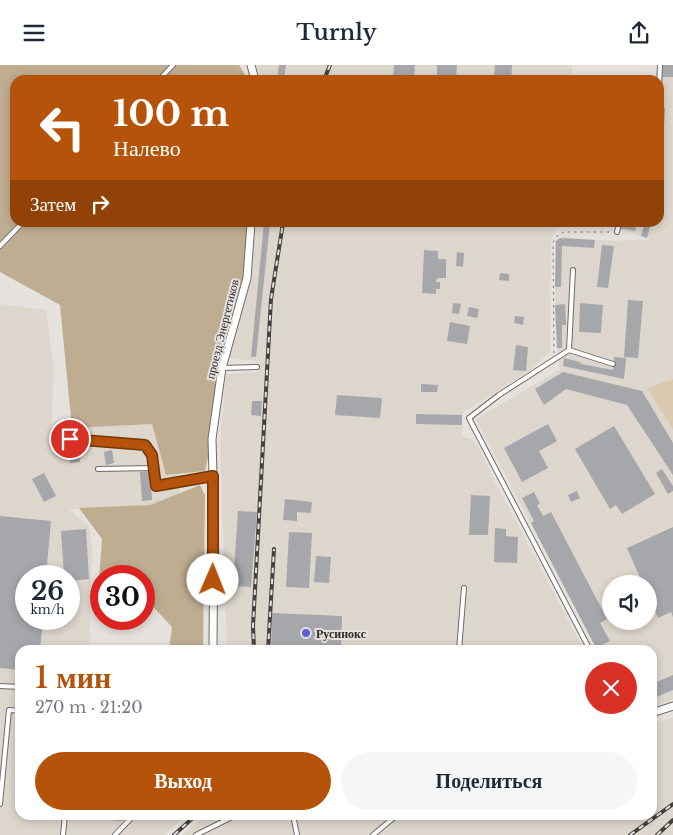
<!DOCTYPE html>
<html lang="ru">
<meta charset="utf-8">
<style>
:root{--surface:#fff;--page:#f6f6f7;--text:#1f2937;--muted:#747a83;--accent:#b45309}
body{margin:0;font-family:"Libre Baskerville",serif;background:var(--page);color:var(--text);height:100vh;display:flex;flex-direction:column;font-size:19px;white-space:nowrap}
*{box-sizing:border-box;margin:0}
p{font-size:16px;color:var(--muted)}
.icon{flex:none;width:28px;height:28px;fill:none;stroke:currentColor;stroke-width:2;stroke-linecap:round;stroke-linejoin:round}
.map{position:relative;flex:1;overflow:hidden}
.details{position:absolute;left:15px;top:580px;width:642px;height:175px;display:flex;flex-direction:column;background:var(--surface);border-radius:15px;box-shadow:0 2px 8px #0003}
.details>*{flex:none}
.guide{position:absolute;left:10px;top:10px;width:654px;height:152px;border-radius:15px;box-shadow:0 2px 8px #0003;background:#b45309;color:#fff;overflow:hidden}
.fabs{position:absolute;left:602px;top:510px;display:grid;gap:10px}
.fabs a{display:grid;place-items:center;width:55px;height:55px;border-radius:50%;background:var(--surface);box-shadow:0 2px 8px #0003;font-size:25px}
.speed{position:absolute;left:15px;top:500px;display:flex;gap:10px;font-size:25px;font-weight:700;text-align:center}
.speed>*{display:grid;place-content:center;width:65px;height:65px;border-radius:50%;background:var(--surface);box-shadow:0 2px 8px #0003;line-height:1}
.speed small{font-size:12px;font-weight:400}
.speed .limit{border:8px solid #d22;background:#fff;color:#111}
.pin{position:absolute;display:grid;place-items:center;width:42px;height:42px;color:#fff;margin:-21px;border:2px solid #fff;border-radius:50%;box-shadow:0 1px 5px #0007}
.me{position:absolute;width:55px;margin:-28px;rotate:1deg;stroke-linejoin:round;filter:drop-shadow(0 0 4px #0008)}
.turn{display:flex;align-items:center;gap:18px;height:105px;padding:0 20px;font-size:22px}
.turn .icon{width:65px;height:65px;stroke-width:2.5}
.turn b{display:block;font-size:35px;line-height:42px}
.then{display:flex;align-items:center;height:48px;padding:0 20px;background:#0003;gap:10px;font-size:19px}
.round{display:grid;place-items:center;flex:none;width:52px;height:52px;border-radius:26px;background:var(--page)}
.headline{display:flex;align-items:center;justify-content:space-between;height:85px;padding:0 20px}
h1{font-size:30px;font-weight:600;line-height:38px;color:var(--accent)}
.primary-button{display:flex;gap:10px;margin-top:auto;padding:10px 20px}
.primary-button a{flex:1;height:58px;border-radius:30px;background:var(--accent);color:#fff;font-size:20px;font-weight:600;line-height:58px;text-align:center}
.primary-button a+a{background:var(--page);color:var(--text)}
header{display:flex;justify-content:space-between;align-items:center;height:65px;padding:0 20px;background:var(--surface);font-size:22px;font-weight:600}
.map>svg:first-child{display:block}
</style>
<header><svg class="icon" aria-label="menu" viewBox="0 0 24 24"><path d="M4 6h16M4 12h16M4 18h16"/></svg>Turnly<svg class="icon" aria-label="share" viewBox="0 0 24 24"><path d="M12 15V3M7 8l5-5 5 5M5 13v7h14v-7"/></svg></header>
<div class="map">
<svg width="673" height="770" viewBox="0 0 673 770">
<rect width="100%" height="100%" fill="#e5e2de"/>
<!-- built -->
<g fill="#ddd6cc" fill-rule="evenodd">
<path d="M257 0H573L571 15H261Z"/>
<path d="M657 0H673V314L647 323 673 365V634L653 642 652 585H597L476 354 559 305 555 234V176L557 174 563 172 611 176 650 174 606 160V158H659V15H656ZM611 519H649V556H611Z"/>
<path d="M256 158H567L559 160 551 174 550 287 529 306 462 348V372L471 374 478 381 495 417 584 585H227L220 377 226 309 257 307V296L228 293 251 216Z"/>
<path d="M0 239 46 245 54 304 51 362 72 363 152 359 166 410 178 409 180 428 150 440 69 444 89 462 92 479 89 585H20V750H187L164 770H0ZM26 511H69V554H26Z"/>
<path d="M673 653V770H183L205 750H652L653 659Z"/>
</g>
<!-- green -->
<path fill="#dac9ae" d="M673 314V365L647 323Z"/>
<!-- forest -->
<g fill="#bfad91">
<path d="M0 0H239L248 15H15V158H251L247 213 222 303 212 374 205 406 166 410 152 359 72 363 60 240 0 207Z"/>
<path d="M200 420 205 430 203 585H169L172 562 144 532V511H115L110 508 106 511H101V515L99 516 102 474 79 443 150 440Z"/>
</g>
<!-- building -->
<g fill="#a6a7ab">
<path d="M279 0H286L284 15H277Z"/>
<path d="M394 0H415L414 15H393Z"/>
<path d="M437 0H457L456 15H437Z"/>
<path d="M495 0H512L511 15H494Z"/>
<path d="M663 0H673V12H662Z"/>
<path d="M659 43H665L663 82 660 96Z"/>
<path d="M264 158H270L256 292H251Z"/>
<path d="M621 158H637L635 166 620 163Z"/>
<path d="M645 158H651L647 173 641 171Z"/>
<path d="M560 173 595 175 594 183 562 181 561 222H555L556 176Z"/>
<path d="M602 180 614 181 608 223 597 222Z"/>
<path d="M424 185 438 186V194H446V213H437L436 217H440V224H436V229L422 228Z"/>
<path d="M457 187 464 188 463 202 456 201Z"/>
<path d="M500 208 509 209V216L499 215Z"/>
<path d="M628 235 643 236 638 293 624 292Z"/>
<path d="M453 238 461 239 459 249 452 248Z"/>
<path d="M580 238 603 240 601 268 579 267Z"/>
<path d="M565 239 566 260H562V283H557L555 240Z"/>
<path d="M469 242 479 244 477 253 467 251Z"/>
<path d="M515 251 524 252 523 260 514 258Z"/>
<path d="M450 257 470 261 467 279 447 276Z"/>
<path d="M516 280 528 282 526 306 513 305Z"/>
<path d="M614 292 626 293 624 314 563 301 564 293 580 297 581 299 613 305Z"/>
<path d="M563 307 642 326 673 378V410L627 340 566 324 544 340 535 324Z"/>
<path d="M421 319 438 320 437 327H421Z"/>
<path d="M337 330 382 333 380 353 335 350Z"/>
<path d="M252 336H262L261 351 251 350Z"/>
<path d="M416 349 462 350V360L416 359Z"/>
<path d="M548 359 557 376 539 386 548 403 522 417 504 383Z"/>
<path d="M614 361 655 429 622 449 616 440 610 444 575 384Z"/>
<path d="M69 380H78L80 397 70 398Z"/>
<path d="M112 385 114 398 106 400 104 387Z"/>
<path d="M662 404 673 421V426L668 429 656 408Z"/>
<path d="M150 406 152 435 142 436 140 407Z"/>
<path d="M44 408 56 431 44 437 32 414Z"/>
<path d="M577 426 580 433 571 437 568 430Z"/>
<path d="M534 427 540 439 537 440 543 451 551 447 607 554 600 558 610 576 596 583 531 458 534 456 522 433Z"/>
<path d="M471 430 490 431 488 470H469Z"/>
<path d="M285 434 312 437 311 448 297 447V456L283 455Z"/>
<path d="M238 446 257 447 251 522 233 521Z"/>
<path d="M0 451 51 456 46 511H26V554H43L40 585H20V605L0 603Z"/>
<path d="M673 462V552L671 547 658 553 649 531V519H643L627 483Z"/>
<path d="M495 463 506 464V471L518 472 517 498 494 497Z"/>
<path d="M86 464 89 514 69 516V511H64L61 466Z"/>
<path d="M289 467 312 468 309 523 286 522Z"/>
<path d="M316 491 331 492 329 518 314 517Z"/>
<path d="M272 548 342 551 341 585H271Z"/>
<path d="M673 610V625L652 634V619Z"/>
<path d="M94 750H123V756L94 754Z"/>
</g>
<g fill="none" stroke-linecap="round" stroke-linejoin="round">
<!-- service casing -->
<g stroke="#6f6c69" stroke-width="6">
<g id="service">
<path d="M159 15 173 0"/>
<path d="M659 23 660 0"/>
<path d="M617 167 619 158"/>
<path d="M0 181 22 158"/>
<path d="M569 285 573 205"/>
<path d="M222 303 257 302"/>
<path d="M70 374 145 380 152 390 156 421 213 411"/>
<path d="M98 404 154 403"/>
<path d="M459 585 464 523"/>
<path d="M590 585 469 353 499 330 569 285 613 299"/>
<path d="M0 621 20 622"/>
<path d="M0 739 9 645 20 646"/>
<path d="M293 750 297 770"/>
<path d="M63 770 65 750"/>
<path d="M115 770 134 750"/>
<path d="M196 770 236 750"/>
<path d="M373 770 397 750"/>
</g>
</g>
<!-- minor casing -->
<g stroke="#6f6c69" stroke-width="9">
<g id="minor">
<path d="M251 0 255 15"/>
<path d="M213 585 214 445 212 374 222 303 247 213 251 158"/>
<path d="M652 648 673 641"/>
</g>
</g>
<!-- path -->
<path stroke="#807e7c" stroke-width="1" stroke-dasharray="2.5 4" stroke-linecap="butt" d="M554 288 553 177 558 170 564 167H611"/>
<!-- service -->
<use href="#service" stroke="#fff" stroke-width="4"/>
<!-- minor -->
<use href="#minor" stroke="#fff" stroke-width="7"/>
<!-- rail casing -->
<g stroke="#434241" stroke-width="4">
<g id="rail">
<path d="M324 15 330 0"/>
<path d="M254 585 253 561 271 234 283 158"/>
<path d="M268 585 274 484"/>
<path d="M174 770 196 750"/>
<path d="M630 770 673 739"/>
<path d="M657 770 673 755"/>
</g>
</g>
<!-- rail -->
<use href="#rail" stroke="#e5e2de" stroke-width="2" stroke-dasharray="5.5" stroke-linecap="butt"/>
</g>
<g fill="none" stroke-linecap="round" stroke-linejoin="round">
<!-- route casing -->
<g stroke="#753606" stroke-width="12">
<path id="route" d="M70 374 145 380 152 390 156 421 213 411V515"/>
</g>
<!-- route -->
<use href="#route" stroke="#b45309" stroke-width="9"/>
</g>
<!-- markers -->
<circle fill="#605fd8" stroke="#e5e2de" stroke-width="2" cx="306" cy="568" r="5"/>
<g text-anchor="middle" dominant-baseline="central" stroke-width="4" stroke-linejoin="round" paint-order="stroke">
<!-- street labels -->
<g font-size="12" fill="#2c2b2a" stroke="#e5e2de">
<text transform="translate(222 264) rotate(-76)">проезд Энергетиков</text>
</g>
<!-- poi labels -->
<g font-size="12" font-weight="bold" fill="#2c2b2a" stroke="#e5e2de" text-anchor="start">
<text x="316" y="568">Русинокс</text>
</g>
</g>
</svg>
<div class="fabs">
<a><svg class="icon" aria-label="sound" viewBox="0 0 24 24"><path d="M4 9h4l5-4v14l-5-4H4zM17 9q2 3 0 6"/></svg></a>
</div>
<div class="speed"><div>26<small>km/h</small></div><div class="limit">30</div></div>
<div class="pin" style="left:70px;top:374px;background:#d93025"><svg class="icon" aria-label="arrive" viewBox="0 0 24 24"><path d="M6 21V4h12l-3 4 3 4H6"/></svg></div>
<svg class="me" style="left:213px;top:515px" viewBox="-20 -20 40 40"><circle r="19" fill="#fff"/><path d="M0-13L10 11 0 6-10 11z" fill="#b45309"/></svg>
<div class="guide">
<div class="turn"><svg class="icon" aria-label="left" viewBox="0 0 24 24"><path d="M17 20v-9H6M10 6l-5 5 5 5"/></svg><div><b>100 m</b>Налево</div></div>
<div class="then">Затем<svg class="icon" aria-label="right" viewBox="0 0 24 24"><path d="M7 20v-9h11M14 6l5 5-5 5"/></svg></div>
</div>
<section class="details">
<div class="headline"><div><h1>1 мин</h1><p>270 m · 21:20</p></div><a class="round" style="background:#d93025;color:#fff"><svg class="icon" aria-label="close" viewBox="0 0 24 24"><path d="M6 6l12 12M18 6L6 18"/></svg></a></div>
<div class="primary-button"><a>Выход</a><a>Поделиться</a></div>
</section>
</div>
